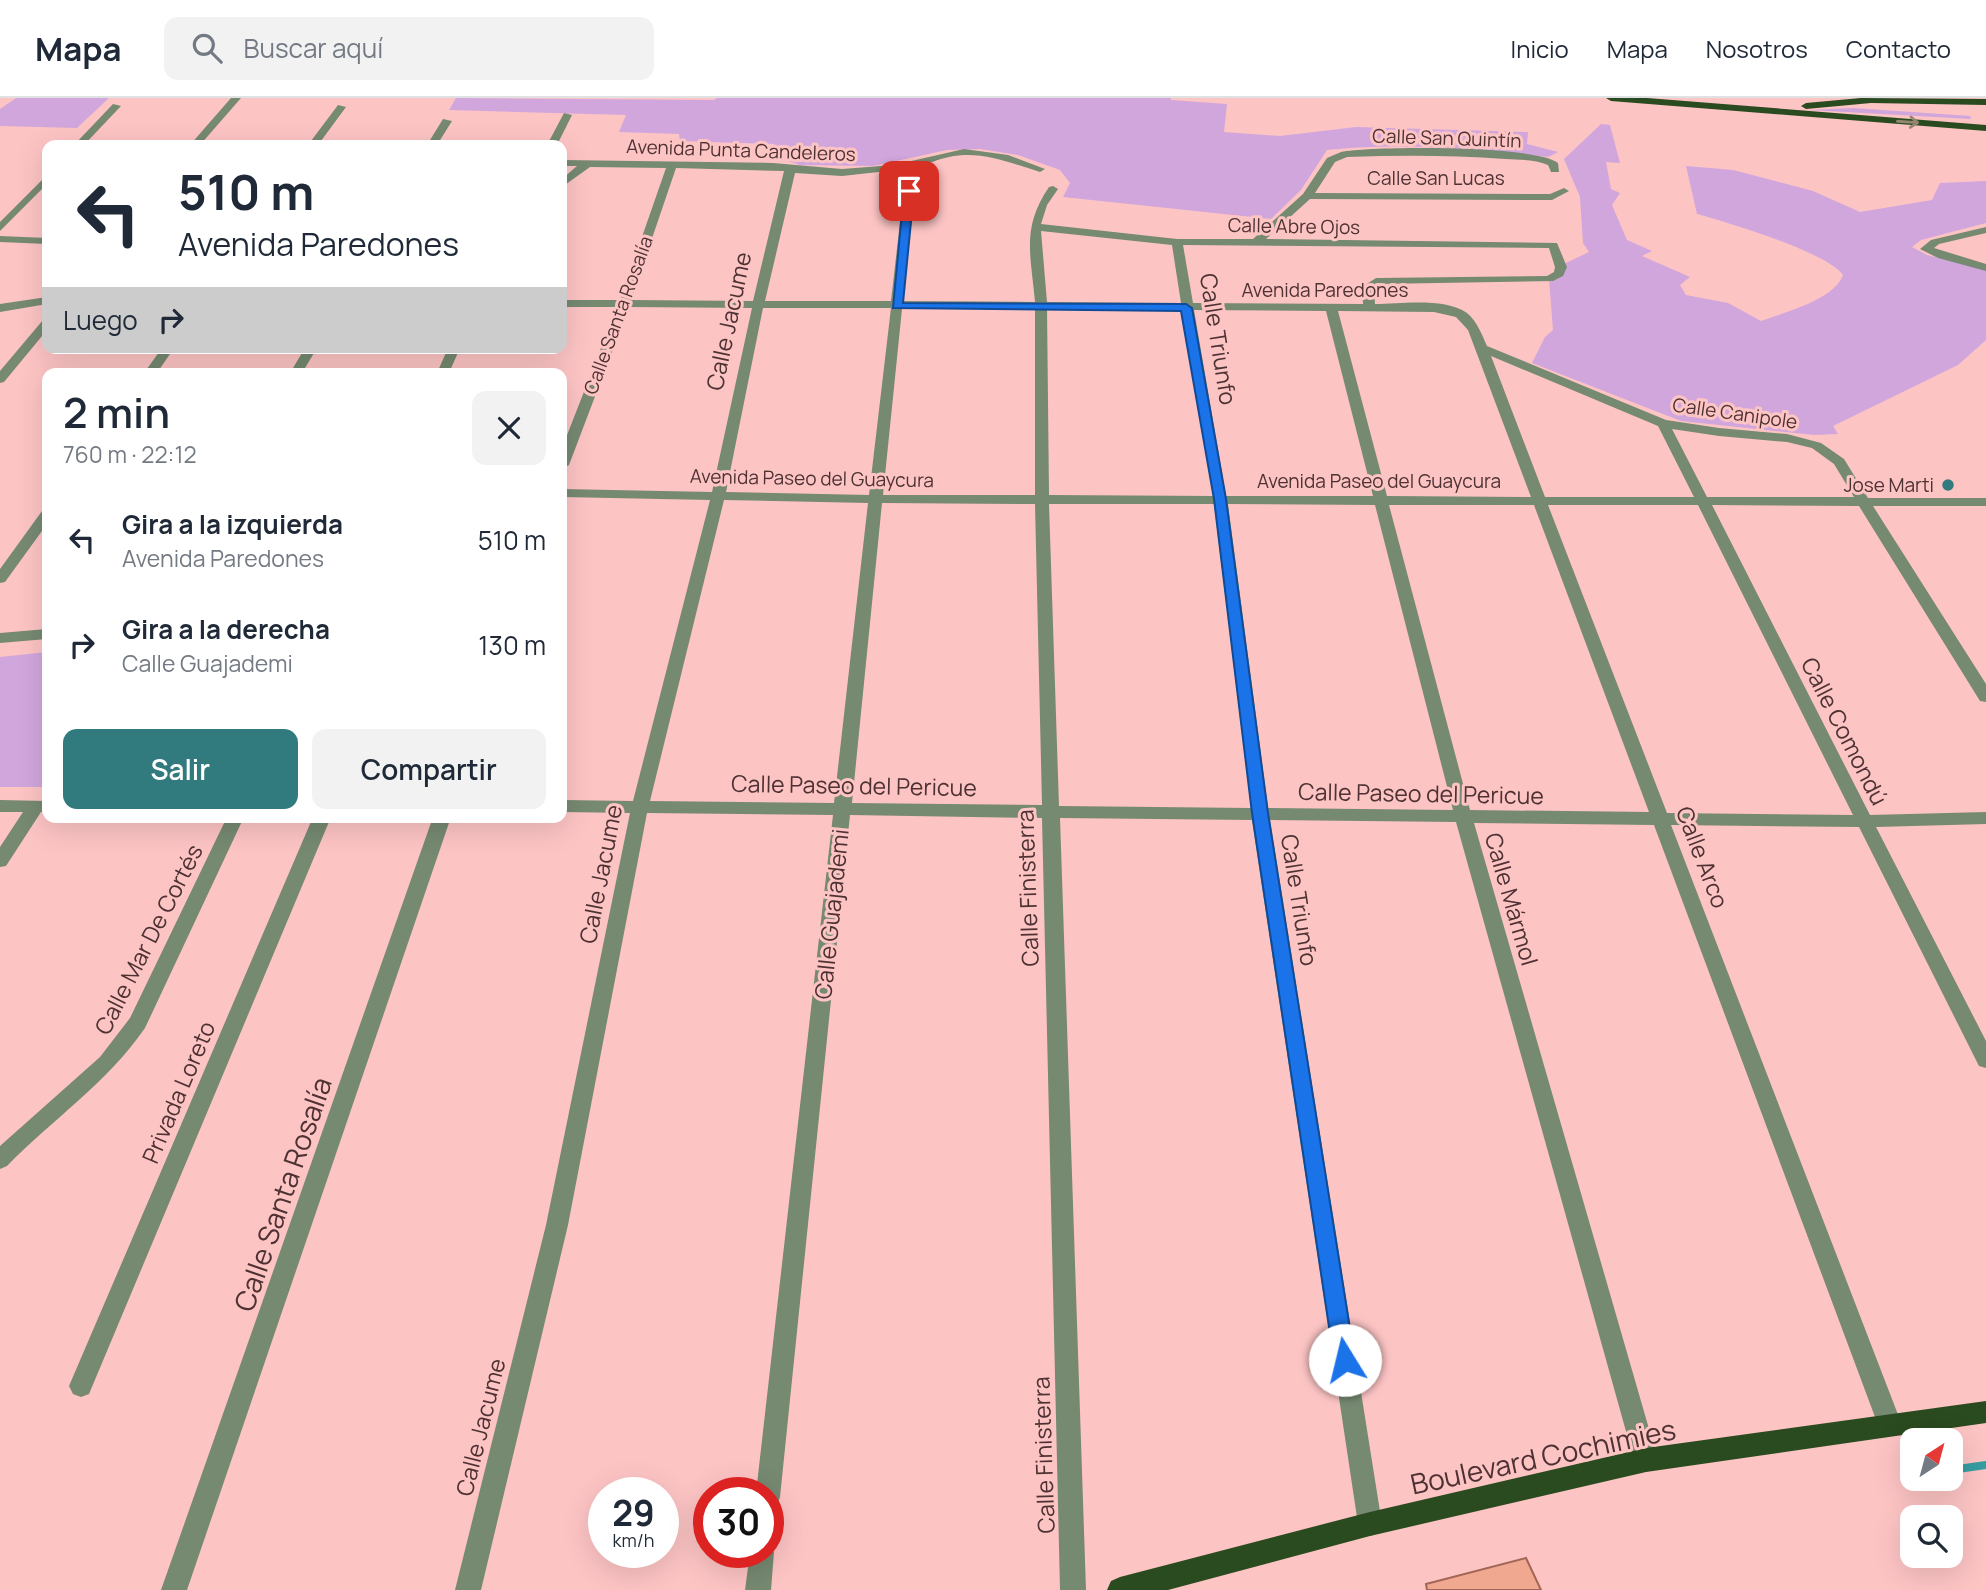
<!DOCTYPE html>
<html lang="es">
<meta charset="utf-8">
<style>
:root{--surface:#fff;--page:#f2f2f3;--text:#1f2937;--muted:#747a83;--line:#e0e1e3;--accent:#317a7d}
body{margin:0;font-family:Manrope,sans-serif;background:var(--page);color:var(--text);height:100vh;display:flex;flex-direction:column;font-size:26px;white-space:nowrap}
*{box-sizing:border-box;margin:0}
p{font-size:23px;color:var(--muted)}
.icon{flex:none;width:38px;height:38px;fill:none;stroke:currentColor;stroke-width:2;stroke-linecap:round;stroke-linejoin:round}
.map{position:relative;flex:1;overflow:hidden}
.sheet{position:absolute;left:42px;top:270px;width:525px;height:455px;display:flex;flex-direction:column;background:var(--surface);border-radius:14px;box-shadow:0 7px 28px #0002}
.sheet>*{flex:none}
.banner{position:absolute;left:42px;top:42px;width:525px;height:214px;border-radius:14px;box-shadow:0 7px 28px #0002;background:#fff;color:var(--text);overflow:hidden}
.needle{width:46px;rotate:36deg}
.tools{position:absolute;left:1900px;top:1330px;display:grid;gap:14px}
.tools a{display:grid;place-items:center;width:63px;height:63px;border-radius:14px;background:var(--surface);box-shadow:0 7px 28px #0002;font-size:35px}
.speed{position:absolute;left:588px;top:1379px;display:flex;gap:14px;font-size:35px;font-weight:700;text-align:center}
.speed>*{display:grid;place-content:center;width:91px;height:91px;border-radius:50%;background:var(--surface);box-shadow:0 7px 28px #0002;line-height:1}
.speed small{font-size:18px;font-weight:400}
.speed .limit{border:10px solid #d22;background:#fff;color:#111}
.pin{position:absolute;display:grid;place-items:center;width:60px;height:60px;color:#fff;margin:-30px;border-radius:14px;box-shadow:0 4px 10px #0006}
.me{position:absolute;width:77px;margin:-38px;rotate:351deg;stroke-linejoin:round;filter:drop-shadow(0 0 5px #0008)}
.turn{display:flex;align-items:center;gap:24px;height:147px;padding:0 21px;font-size:32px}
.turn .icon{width:91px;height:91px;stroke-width:2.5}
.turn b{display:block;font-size:49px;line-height:60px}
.then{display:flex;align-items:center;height:66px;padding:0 21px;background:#0003;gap:14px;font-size:26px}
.round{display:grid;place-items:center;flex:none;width:74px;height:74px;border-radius:14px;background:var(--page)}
.overview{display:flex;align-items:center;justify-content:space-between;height:119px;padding:0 21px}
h1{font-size:42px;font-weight:600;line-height:52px}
.button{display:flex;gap:14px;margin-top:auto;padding:14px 21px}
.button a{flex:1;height:80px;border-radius:14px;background:var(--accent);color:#fff;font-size:28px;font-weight:600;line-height:80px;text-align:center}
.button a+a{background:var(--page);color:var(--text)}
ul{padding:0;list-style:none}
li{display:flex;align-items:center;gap:21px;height:105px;padding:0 21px}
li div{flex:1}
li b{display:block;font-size:26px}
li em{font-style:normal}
header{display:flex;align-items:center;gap:42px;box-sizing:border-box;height:98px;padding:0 35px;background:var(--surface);border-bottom:2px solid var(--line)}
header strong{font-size:33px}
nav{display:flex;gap:38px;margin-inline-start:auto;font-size:24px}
.search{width:490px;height:63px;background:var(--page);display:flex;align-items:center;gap:18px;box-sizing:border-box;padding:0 24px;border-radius:14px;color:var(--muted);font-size:26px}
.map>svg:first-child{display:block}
</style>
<header>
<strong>Mapa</strong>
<div class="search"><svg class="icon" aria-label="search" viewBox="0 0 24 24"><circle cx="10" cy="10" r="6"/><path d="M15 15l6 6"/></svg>Buscar aquí</div>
<nav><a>Inicio</a><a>Mapa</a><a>Nosotros</a><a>Contacto</a></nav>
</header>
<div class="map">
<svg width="1986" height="1492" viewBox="0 0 1986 1492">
<rect width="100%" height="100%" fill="#fdc4c4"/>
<!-- green -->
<g fill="#d1a6dd">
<path d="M16 0H109L77 30 0 28V11Z"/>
<path d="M456 0 714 2 717 0H1171V2L1227 6 1224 34 1280 38 1356 29 1528 34 1527 46 1558 54 1548 59C1473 51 1402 44 1327 52L1301 92 1271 121 1063 99 1070 85 1060 72 1018 57 980 51 947 52 873 68 800 67 782 61 774 46 680 43 679 36 619 34 626 17 449 12Z"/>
<path d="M1853 10 1970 18 1971 21 1809 12Z"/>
<path d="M1601 26 1610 27 1620 65 1606 64 1611 91 1620 95 1612 107 1627 142 1652 153 1642 158 1690 179 1680 187 1686 197 1728 205 1761 223C1785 214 1834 202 1843 177 1827 154 1726 124 1697 116L1686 68 1733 72 1813 93 1860 114 1932 102 1940 85 1986 83V125L1921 142 1912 149 1927 157 1986 172V242L1958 267 1833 328 1838 336 1814 337 1681 323 1532 265 1545 239 1553 232 1549 181 1566 165 1589 154 1583 145 1580 99 1564 61Z"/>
<path d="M47 554V689H0V559Z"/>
</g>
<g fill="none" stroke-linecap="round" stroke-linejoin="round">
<!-- stream -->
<path stroke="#369da1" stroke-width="8" d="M1951 1372 1986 1367"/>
</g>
<!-- building -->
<path fill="#f1a891" stroke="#a16654" stroke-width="2" d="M1526 1460 1541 1492H1427L1426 1486Z"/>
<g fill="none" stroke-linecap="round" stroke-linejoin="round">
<!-- minor -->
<g fill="#768971" fill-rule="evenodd">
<path d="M231 0H241L200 47H190Z"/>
<path d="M113 6 121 8 84 47H74Z"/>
<path d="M338 7 346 9 318 47H308Z"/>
<path d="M564 15 572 17 557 47H547Z"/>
<path d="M443 21 452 23 437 47H427Z"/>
<path d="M964 51 1008 57 1045 71 1040 74C1010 65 981 52 949 59 938 61 928 66 917 69L903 203 1035 204C1031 157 1021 130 1049 89L1053 88 1058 91 1047 107 1041 126 1177 141H1253L1303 96 1327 60 1341 54C1374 48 1536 47 1558 65L1559 74H1551L1548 67C1535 61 1520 62 1505 61 1452 57 1400 57 1347 59L1335 64 1315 95 1550 96 1564 90 1569 93 1552 102 1310 101 1266 141 1557 145 1567 169 1563 178 1553 183 1379 186 1374 190 1375 206C1401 206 1444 199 1467 215 1477 223 1482 237 1487 248L1666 322 1719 330 1787 336 1821 345 1844 361 1868 400H1986V408H1873L1986 586V604L1980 603 1859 408 1712 407 1870 717 1986 714V726L1876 729 1986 943V970L1979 968 1859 729 1671 727 1902 1327 1898 1335 1890 1338 1882 1335 1878 1327 1654 727 1474 725 1658 1362 1654 1370 1646 1374 1638 1370 1634 1362 1456 724 1270 722 1382 1426 1379 1435 1370 1438 1361 1435 1358 1426 1252 722 1060 720 1086 1492H1060L1042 720 850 717 780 1399 777 1408 768 1411V1395H756L833 717 647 715 568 1127 481 1492H455L546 1127 630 715 562 714V702L633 703 710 402 562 399V391L712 394 752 210 629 209 569 367 562 371V350L617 209H562V202H620L666 70 590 69 562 89V81L577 68H562V62L773 65 842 71 894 67ZM676 70 784 73 753 203 631 202ZM906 71 891 203H765L795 75 842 78ZM1041 133 1172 147 1181 205 1047 204ZM1183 147 1549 150 1555 169 1554 174 1547 178 1376 180 1362 189 1363 206 1193 205ZM763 210H891L869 397 726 394ZM902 211H1035V397H883ZM1047 211 1182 212 1213 398 1049 397ZM1194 212 1326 213 1373 398H1226ZM1338 213 1434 214 1456 219 1468 232 1531 399 1387 398ZM1491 258 1658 328 1694 399H1545ZM1672 331 1719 338 1787 344 1812 350 1834 366 1854 399H1707ZM724 402 868 405 834 705 650 703ZM882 405 1035 406 1042 707 852 705ZM1049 406H1214L1251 710 1059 708ZM1228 406 1375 407 1453 712 1268 710ZM1389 407H1534L1649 714 1470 712ZM1548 407H1698L1853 717 1667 715Z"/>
<path d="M47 77V86L0 133V124Z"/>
<path d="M1986 129V135L1939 146 1934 150 1986 166V173L1938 160 1920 151 1931 142Z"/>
<path d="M0 138 47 140V146L0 144Z"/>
<path d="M47 199V206L0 214V206Z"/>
<path d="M47 221V232L4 284 0 285V273L43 222Z"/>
<path d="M162 250H174L157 275H144Z"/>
<path d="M305 250H317L302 275H290Z"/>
<path d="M448 250H460L449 275H437Z"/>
<path d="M47 412V426L5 484 0 485V471L42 413Z"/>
<path d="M47 531V541L0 545V535Z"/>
<path d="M0 702 47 703V713L41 714 6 768 0 769V749L23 714H0Z"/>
<path d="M227 719H244L145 930C107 985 53 1021 7 1068L0 1071V1048L100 959 130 920Z"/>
<path d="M313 719H331L89 1296 81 1299 73 1296 69 1288Z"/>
<path d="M433 719H451L187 1492H161Z"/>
<path d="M768 1444 774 1454 771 1492H745L750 1454H768Z"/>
</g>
<!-- major -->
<g fill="#2a4a1f" fill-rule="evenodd">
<path d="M1606 0H1647L1986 27V33L1611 3Z"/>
<path d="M1861 0 1986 1V7L1871 5 1806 11 1801 8 1806 5Z"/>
<path d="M1986 1303V1325L1646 1374 1370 1438 1168 1492H1107L1111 1483 1120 1479 1370 1414 1646 1350Z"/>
</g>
</g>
<!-- one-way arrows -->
<defs><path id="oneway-shaft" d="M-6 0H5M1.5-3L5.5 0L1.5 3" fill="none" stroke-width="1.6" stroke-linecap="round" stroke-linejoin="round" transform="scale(1.75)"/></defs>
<use stroke="#948772" href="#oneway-shaft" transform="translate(1908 24) rotate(4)"/>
<!-- route -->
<path fill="#1a73e8" stroke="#114b97" stroke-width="2" d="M909 90 914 93 903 205 1186 206 1192 210 1226 401 1268 715 1355 1262 1352 1269 1345 1272 1338 1269 1334 1262 1252 715 1214 401 1181 213 893 210 904 93Z"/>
<!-- markers -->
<circle fill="#317a7d" stroke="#fdc4c4" stroke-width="2.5" cx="1948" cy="387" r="7"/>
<g text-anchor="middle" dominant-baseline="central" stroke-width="6" stroke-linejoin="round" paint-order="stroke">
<!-- far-street labels -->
<g font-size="19" fill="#4e3233" stroke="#fdc4c4">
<text transform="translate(1447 40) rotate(2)">Calle San Quintín</text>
<text transform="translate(741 52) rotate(2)">Avenida Punta Candeleros</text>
<text x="1436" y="80">Calle San Lucas</text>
<text transform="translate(1294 128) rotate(1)">Calle Abre Ojos</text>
<text x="1325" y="192">Avenida Paredones</text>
<text transform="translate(618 217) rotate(-70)">Calle Santa Rosalía</text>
<text transform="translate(1735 315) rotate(8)">Calle Canipole</text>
<text transform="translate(812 380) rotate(1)">Avenida Paseo del Guaycura</text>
<text x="1379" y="383">Avenida Paseo del Guaycura</text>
</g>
<!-- far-poi labels -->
<g font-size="19" fill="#4e3233" stroke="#fdc4c4" text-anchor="end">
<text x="1934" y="387">Jose Marti</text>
</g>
<!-- street labels -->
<g font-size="23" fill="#4e3233" stroke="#fdc4c4">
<text transform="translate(728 223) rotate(-78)">Calle Jacume</text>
<text transform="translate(1219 241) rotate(81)">Calle Triunfo</text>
<text transform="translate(1845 633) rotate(63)">Calle Comondú</text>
<text transform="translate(854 687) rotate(1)">Calle Paseo del Pericue</text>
<text transform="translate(1421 695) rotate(1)">Calle Paseo del Pericue</text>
<text transform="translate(1703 759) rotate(69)">Calle Arco</text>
<text transform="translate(600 776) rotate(-79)">Calle Jacume</text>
<text transform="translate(1027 790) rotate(-92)">Calle Finisterra</text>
<text transform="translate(1512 801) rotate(74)">Calle Mármol</text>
<text transform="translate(1300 802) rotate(81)">Calle Triunfo</text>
<text transform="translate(831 816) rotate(-84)">Calle Guajademi</text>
<text transform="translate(148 841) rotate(-63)">Calle Mar De Cortés</text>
<text transform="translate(178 994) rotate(-67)">Privada Loreto</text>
<text transform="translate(480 1329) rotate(-76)">Calle Jacume</text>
<text transform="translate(1043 1357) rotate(-92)">Calle Finisterra</text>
</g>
<!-- near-street labels -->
<g font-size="28" fill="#4e3233" stroke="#fdc4c4">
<text transform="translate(282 1096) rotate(-71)">Calle Santa Rosalía</text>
<text transform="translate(1543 1358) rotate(-12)">Boulevard Cochimies</text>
</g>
</g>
</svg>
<div class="tools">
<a><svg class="needle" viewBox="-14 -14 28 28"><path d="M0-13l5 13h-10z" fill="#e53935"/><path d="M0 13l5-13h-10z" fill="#747a83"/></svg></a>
<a><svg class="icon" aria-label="search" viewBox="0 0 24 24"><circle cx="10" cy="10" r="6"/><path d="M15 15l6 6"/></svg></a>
</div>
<div class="speed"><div>29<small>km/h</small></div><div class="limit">30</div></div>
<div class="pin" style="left:909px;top:93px;background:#d93025"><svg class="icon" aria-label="arrive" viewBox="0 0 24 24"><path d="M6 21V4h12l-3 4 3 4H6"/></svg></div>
<svg class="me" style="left:1345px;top:1262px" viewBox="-20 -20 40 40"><circle r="19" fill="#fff"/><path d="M0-13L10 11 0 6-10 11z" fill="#1a73e8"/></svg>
<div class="banner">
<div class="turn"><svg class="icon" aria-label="left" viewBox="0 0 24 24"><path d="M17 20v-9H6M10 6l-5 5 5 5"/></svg><div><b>510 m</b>Avenida Paredones</div></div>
<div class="then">Luego<svg class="icon" aria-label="right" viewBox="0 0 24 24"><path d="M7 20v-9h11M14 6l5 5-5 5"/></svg></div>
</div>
<section class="sheet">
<div class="overview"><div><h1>2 min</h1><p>760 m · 22:12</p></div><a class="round"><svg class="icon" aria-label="close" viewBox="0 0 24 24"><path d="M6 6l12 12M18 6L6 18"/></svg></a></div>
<ul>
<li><svg class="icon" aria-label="left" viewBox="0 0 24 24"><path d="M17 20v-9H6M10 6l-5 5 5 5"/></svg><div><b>Gira a la izquierda</b><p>Avenida Paredones</p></div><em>510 m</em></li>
<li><svg class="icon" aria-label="right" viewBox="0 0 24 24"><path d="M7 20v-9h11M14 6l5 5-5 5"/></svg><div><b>Gira a la derecha</b><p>Calle Guajademi</p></div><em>130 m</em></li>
</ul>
<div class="button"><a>Salir</a><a>Compartir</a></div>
</section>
</div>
